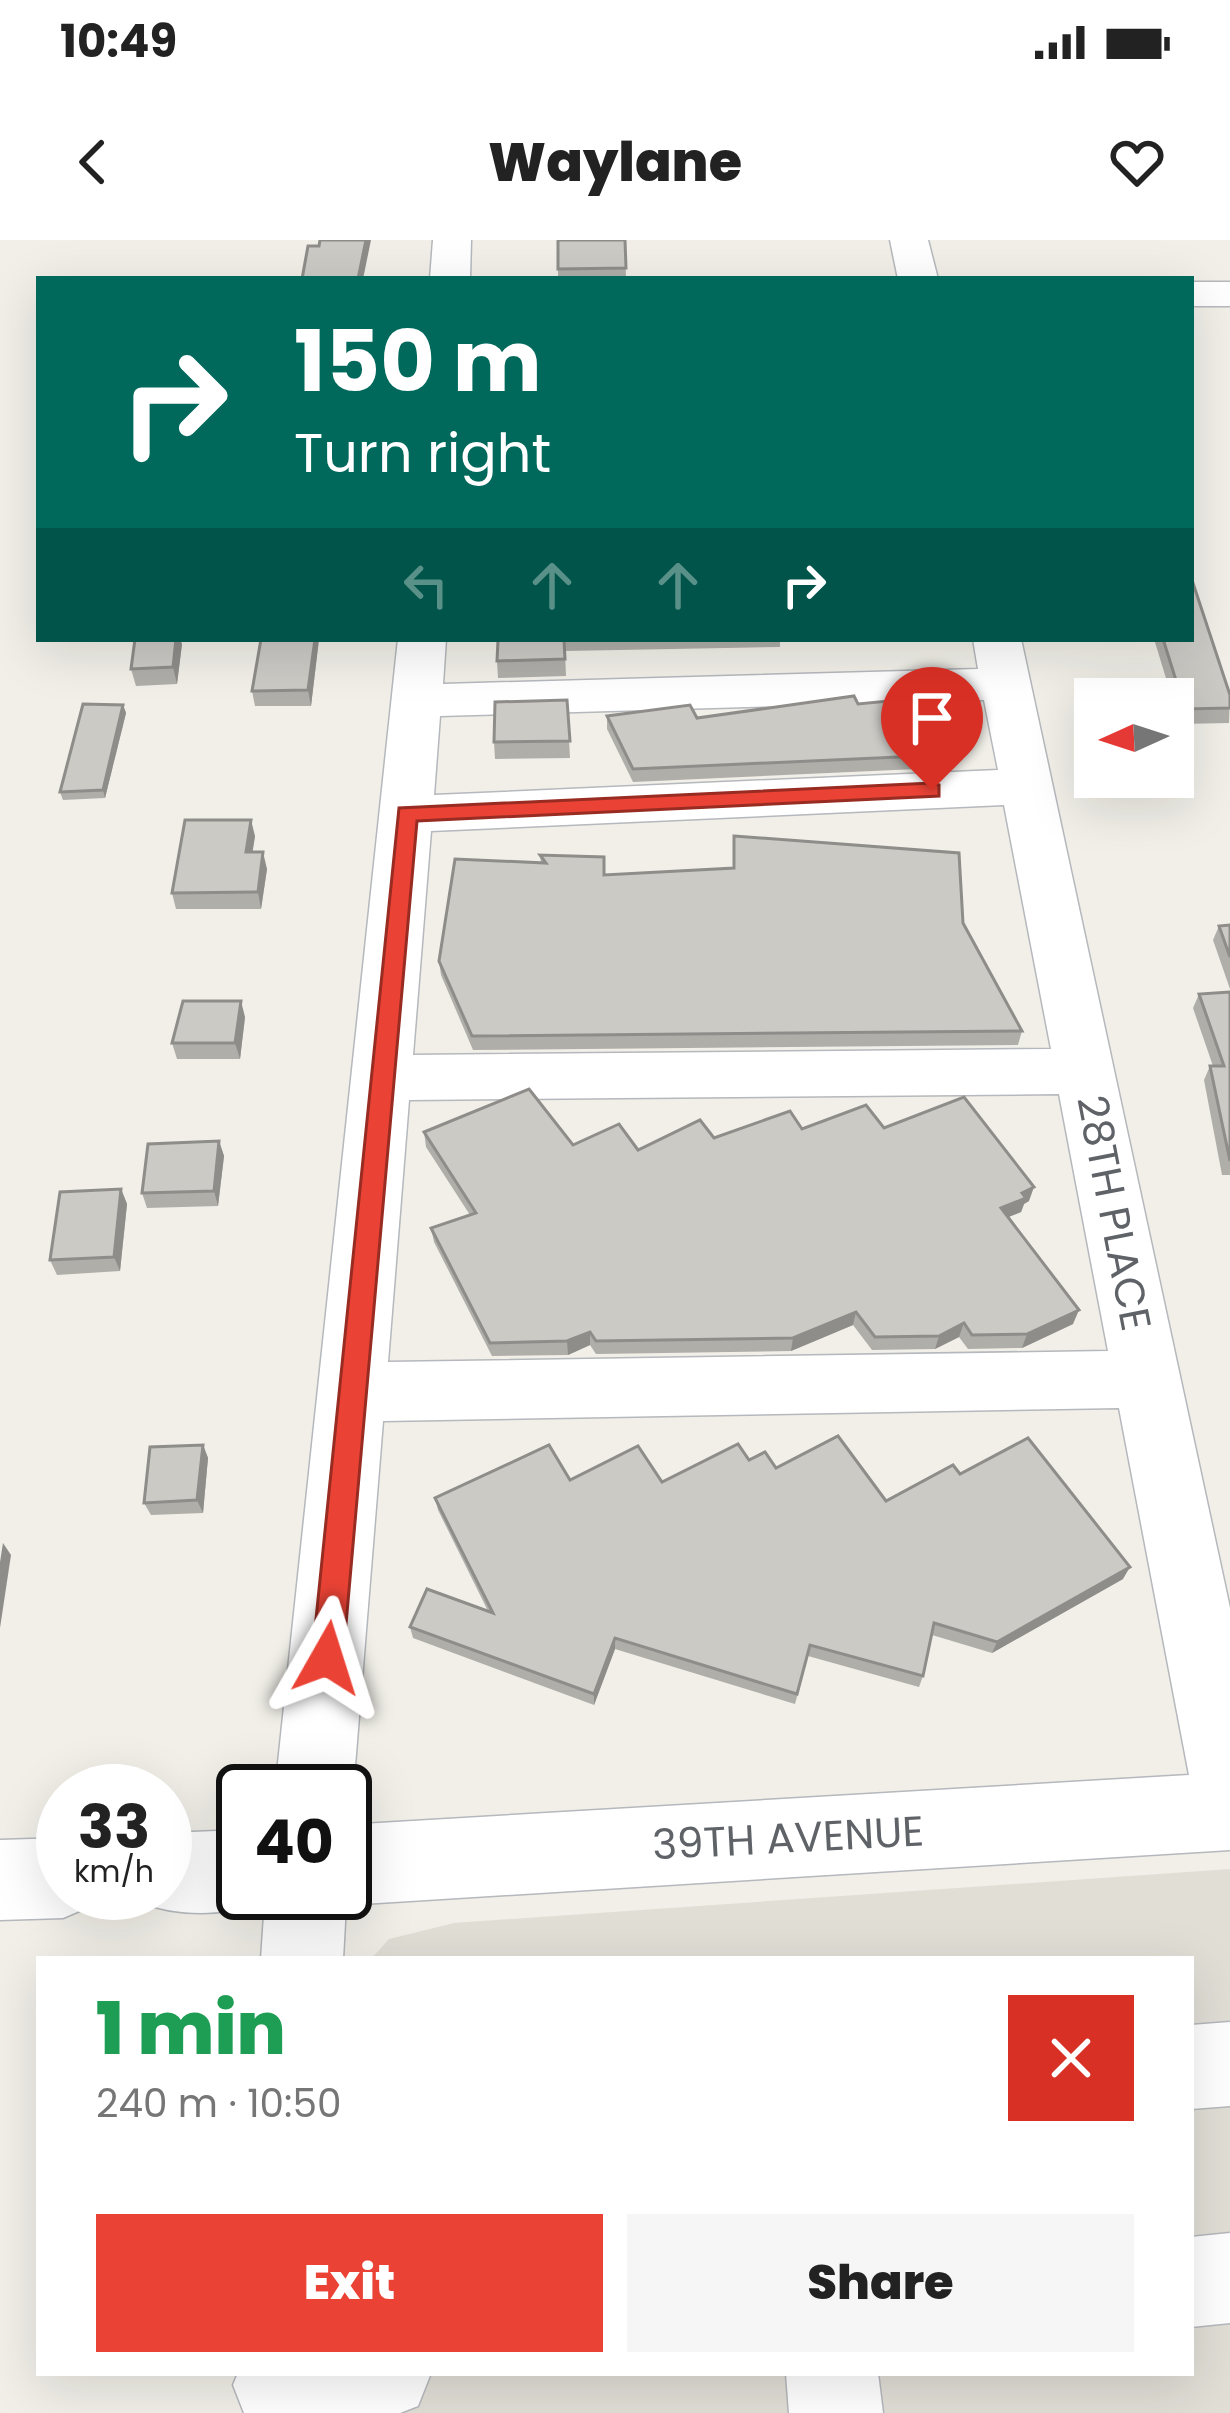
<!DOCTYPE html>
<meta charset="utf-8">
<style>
:root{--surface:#fff;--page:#f6f6f6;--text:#222;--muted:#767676;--accent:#ea4335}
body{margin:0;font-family:Poppins,sans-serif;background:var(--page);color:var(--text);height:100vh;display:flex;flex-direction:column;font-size:45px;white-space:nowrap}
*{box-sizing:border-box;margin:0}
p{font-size:39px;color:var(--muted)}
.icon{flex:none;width:66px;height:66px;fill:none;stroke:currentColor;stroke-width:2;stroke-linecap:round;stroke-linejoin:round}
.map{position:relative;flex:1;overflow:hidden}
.sheet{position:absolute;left:36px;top:1716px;width:1158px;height:420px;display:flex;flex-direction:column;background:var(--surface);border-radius:0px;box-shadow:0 12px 48px #0002}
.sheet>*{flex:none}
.hud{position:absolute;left:36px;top:36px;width:1158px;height:366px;border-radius:0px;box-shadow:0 12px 48px #0002;background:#00695c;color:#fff;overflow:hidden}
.needle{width:78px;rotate:267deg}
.controls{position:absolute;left:1074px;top:438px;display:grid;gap:24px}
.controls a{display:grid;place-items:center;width:120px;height:120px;border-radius:0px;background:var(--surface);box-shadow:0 12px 48px #0002;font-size:60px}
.speed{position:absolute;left:36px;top:1524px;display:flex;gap:24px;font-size:60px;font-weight:700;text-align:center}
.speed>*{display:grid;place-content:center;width:156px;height:156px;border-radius:50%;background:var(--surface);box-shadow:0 12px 48px #0002;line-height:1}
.speed small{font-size:30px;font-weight:400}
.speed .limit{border:6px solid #111;border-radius:18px;background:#fff;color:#111}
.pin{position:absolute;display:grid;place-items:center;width:102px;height:102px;color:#fff;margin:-123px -51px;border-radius:50% 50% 50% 0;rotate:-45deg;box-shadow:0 0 12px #0007}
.pin .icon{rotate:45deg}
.me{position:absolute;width:132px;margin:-66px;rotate:6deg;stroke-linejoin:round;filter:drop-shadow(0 0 9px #0008)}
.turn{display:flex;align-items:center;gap:42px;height:252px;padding:0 60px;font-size:54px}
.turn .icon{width:156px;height:156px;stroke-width:2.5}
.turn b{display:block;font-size:84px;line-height:102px}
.lanes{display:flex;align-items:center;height:114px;padding:0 60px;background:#0003;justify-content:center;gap:60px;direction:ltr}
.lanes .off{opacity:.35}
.round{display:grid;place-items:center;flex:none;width:126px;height:126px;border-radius:0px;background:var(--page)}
.overview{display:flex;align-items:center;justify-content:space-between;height:204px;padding:0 60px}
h1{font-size:72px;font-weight:800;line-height:90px;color:#1e9e55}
.action{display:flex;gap:24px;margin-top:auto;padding:24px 60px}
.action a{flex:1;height:138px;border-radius:0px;background:var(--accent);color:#fff;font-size:48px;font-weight:800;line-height:138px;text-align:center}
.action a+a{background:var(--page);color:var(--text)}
.status{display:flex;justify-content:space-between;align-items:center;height:84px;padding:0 60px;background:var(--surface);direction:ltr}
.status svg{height:33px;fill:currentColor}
header{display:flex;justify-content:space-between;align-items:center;height:156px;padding:0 60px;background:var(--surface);font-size:54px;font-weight:800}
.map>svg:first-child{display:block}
</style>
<div class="status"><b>10:49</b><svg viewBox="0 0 49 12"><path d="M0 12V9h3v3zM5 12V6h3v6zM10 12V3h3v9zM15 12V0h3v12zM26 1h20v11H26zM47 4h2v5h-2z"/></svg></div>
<header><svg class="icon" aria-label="back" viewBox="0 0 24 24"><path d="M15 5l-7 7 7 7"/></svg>Waylane<svg class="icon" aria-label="heart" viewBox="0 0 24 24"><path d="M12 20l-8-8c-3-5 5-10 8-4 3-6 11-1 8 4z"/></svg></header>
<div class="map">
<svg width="1230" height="2173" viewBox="0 0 1230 2173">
<rect width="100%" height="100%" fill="#f1efe8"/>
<!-- education -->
<path fill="#e1ded6" d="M1230 1629V2173H343L345 2133H1191V1719H371L389 1699 454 1683Z"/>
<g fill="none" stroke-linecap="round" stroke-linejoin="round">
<!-- minor casing -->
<g stroke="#b5b8bc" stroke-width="3">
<g id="minor">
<path d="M433 0H471L470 39H430Z"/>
<path d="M890 0H928L938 39H898Z"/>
<rect x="1191" y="42" width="39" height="24"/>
<path d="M398 399H446L443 444 978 429 973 399H1021L1230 1368V1610L346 1665 343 1719H261L265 1661C226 1677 176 1677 137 1661L133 1653H165V1593L243 1590V1653H345V1585L1189 1535 1119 1168 383 1181 353 1551 345 1570V1551H275ZM984 460 998 530 434 555 440 476ZM1004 565 1051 809 413 815 431 591ZM1059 854 1108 1111 388 1122 409 860Z"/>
<path d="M63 1598V1653H97L91 1666 63 1678 0 1680V1600Z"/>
<path d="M1230 1782V1866L1191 1869V1785Z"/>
<path d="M1230 1993V2083L1191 2087V1997Z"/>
<path d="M238 2133H431L418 2166 400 2173H244L233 2145Z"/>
<path d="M786 2133H878L883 2173H789Z"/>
</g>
</g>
<!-- minor -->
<use href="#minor" fill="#fff" fill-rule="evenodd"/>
</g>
<!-- wall -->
<g fill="#afaea9">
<path d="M558 0H625L626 39H558Z"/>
<path d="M261 399H319L311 466H255L252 451Z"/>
<path d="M531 399H780V407L565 411 566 436 498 438 497 421Z"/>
<path d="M1154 399H1191L1230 455 1229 483 1180 484Z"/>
<path d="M182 404 177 444 136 446 131 429Z"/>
<path d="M567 460 570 518 495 519 494 502Z"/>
<path d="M858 464 942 515 939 528 633 542 607 489V476L697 478Z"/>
<path d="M123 465 126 473 105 558 63 560 60 552Z"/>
<path d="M1173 493 1184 524 1178 541 1130 542 1128 537H1173Z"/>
<path d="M255 596 252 612 267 629 261 669H176L172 653Z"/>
<path d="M734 596 963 683 1022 791 1018 805 473 810 441 735 439 721 541 623 540 615 604 635 733 628Z"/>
<path d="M1230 685V749L1213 700 1219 686Z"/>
<path d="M1230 752V935H1222L1204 840 1210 826H1213L1193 768 1199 754Z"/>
<path d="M245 777 240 819H177L172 803Z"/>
<path d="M884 888 1029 961 1024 964 1021 972 1008 977 1073 1084 1022 1108 968 1109 959 1097 935 1109 872 1110 853 1085 791 1111 596 1114 590 1105 568 1115 492 1116 434 1002 431 988 470 975 426 907 424 892 638 910 714 898 802 889Z"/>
<path d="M219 901 224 916 218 966 147 968 142 953Z"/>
<path d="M121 949 127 964 120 1031 57 1035 50 1020Z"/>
<path d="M203 1205 208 1218 203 1273 151 1275 144 1263Z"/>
<path d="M749 1220 886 1261 960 1234 1123 1339 992 1413 932 1395 923 1436 919 1447 808 1416 795 1464 615 1409 594 1465 413 1398 410 1387 488 1371 438 1270 435 1258 570 1240 662 1242Z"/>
</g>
<!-- shaded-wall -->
<g fill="#8f8d8a">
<path d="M366 0H371L363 39H358Z"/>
<path d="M176 399H180L182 404 177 444 173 427Z"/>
<path d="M315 399H319L311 466 308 450Z"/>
<path d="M123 465 126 473 105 558 103 550Z"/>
<path d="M251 580 255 596 250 629 246 612Z"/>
<path d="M263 612 267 629 261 669 258 652Z"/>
<path d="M241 761 245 777 240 819 235 803Z"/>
<path d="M219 901 224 916 218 966 214 951Z"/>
<path d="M1034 947 1029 961 1024 964 1021 972 996 982 1001 968 1022 953Z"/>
<path d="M121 949 127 964 120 1031 114 1017Z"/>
<path d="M1079 1070 1073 1084 1022 1108 1027 1094Z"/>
<path d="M856 1072 853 1085 791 1111 793 1098Z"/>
<path d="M964 1083 959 1097 935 1109 939 1096Z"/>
<path d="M590 1092V1105L568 1115 567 1101Z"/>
<path d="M203 1205 208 1218 203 1273 197 1260Z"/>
<path d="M3 1303 11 1315 0 1388V1322Z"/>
<path d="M1130 1327 1123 1339 992 1413 997 1402Z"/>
<path d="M615 1398V1409L594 1465V1454Z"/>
</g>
<!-- building -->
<g fill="#cccac5" stroke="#8f8d8a" stroke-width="3">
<path d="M320 0H366L358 39H302L308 6H319Z"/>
<path d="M558 0H625L626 28 558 29Z"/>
<path d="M1191 337 1230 455V468L1185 469 1163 399H1191Z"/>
<path d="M135 399H176L173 427 131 429Z"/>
<path d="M261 399H315L308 450 252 451Z"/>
<path d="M498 400H564L565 419 497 421Z"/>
<path d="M854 456 858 464 920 458 942 515 633 529 607 476 690 465 697 478Z"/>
<path d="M567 460 570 501 494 502 495 462Z"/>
<path d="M83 464 123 465 103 550 60 552Z"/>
<path d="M1173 493 1184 524 1173 525Z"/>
<path d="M185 580H251L246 612H263L258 652 172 653Z"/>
<path d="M734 596 959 613 963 683 1022 791 472 796 439 721 455 619 546 623 540 615 604 617V635L734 628Z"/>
<path d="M1230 685V717L1219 686Z"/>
<path d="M1230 752V921L1210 826H1224L1199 754Z"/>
<path d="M183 761H241L235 803H172Z"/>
<path d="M529 849 573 905 619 884 638 910 700 880 714 898 790 871 802 889 866 865 884 888 964 857 1034 947 1022 953 1026 958 1001 968 1079 1070 1027 1094 972 1095 964 1083 939 1096 875 1097 856 1072 793 1098 596 1101 590 1092 567 1101 490 1103 431 988 476 973 424 892Z"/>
<path d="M219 901 214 951 142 953 148 904Z"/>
<path d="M121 949 114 1017 50 1020 60 952Z"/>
<path d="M838 1196 886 1261 953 1225 960 1234 1028 1198 1130 1327 997 1402 934 1383 923 1436 810 1405 797 1454 615 1398 594 1454 410 1387 427 1349 493 1373 435 1258 549 1205 570 1240 638 1206 662 1242 738 1204 749 1220 765 1212 776 1228Z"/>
<path d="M203 1205 197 1260 144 1263 150 1207Z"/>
</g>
<!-- route -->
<path fill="#ea4335" stroke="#982c22" stroke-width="3" d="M932 543 939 545V556L417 581 343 1418 338 1428 327 1433 316 1428 312 1418 399 568Z"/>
<g text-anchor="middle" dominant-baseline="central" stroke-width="9" stroke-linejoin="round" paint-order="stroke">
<!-- street labels -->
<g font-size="42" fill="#5f6368" stroke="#fff">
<text transform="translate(1114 973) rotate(79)">28TH PLACE</text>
<text transform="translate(788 1598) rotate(-3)">39TH AVENUE</text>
</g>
</g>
</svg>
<div class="controls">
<a><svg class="needle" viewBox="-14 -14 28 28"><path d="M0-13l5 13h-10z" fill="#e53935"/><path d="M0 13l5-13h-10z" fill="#767676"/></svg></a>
</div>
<div class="speed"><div>33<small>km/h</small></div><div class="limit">40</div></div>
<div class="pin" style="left:932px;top:550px;background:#d93025"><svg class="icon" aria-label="arrive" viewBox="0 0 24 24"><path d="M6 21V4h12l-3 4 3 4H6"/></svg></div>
<svg class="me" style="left:327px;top:1418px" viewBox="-20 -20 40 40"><path d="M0-17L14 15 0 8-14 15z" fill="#ea4335" stroke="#fff" stroke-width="4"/></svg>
<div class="hud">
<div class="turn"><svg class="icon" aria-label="right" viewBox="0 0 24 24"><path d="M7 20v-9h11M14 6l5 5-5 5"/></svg><div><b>150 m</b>Turn right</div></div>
<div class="lanes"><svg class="icon off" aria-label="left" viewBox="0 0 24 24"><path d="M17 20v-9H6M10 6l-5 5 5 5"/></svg><svg class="icon off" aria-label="ahead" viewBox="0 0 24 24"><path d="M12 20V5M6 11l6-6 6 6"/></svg><svg class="icon off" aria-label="ahead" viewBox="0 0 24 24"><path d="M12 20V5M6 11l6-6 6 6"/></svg><svg class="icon" aria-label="right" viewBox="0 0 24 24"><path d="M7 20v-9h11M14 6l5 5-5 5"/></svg></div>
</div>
<section class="sheet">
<div class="overview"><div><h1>1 min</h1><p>240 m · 10:50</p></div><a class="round" style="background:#d93025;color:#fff"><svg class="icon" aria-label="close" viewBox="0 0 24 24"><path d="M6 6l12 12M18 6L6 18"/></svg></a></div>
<div class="action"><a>Exit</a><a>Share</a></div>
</section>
</div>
